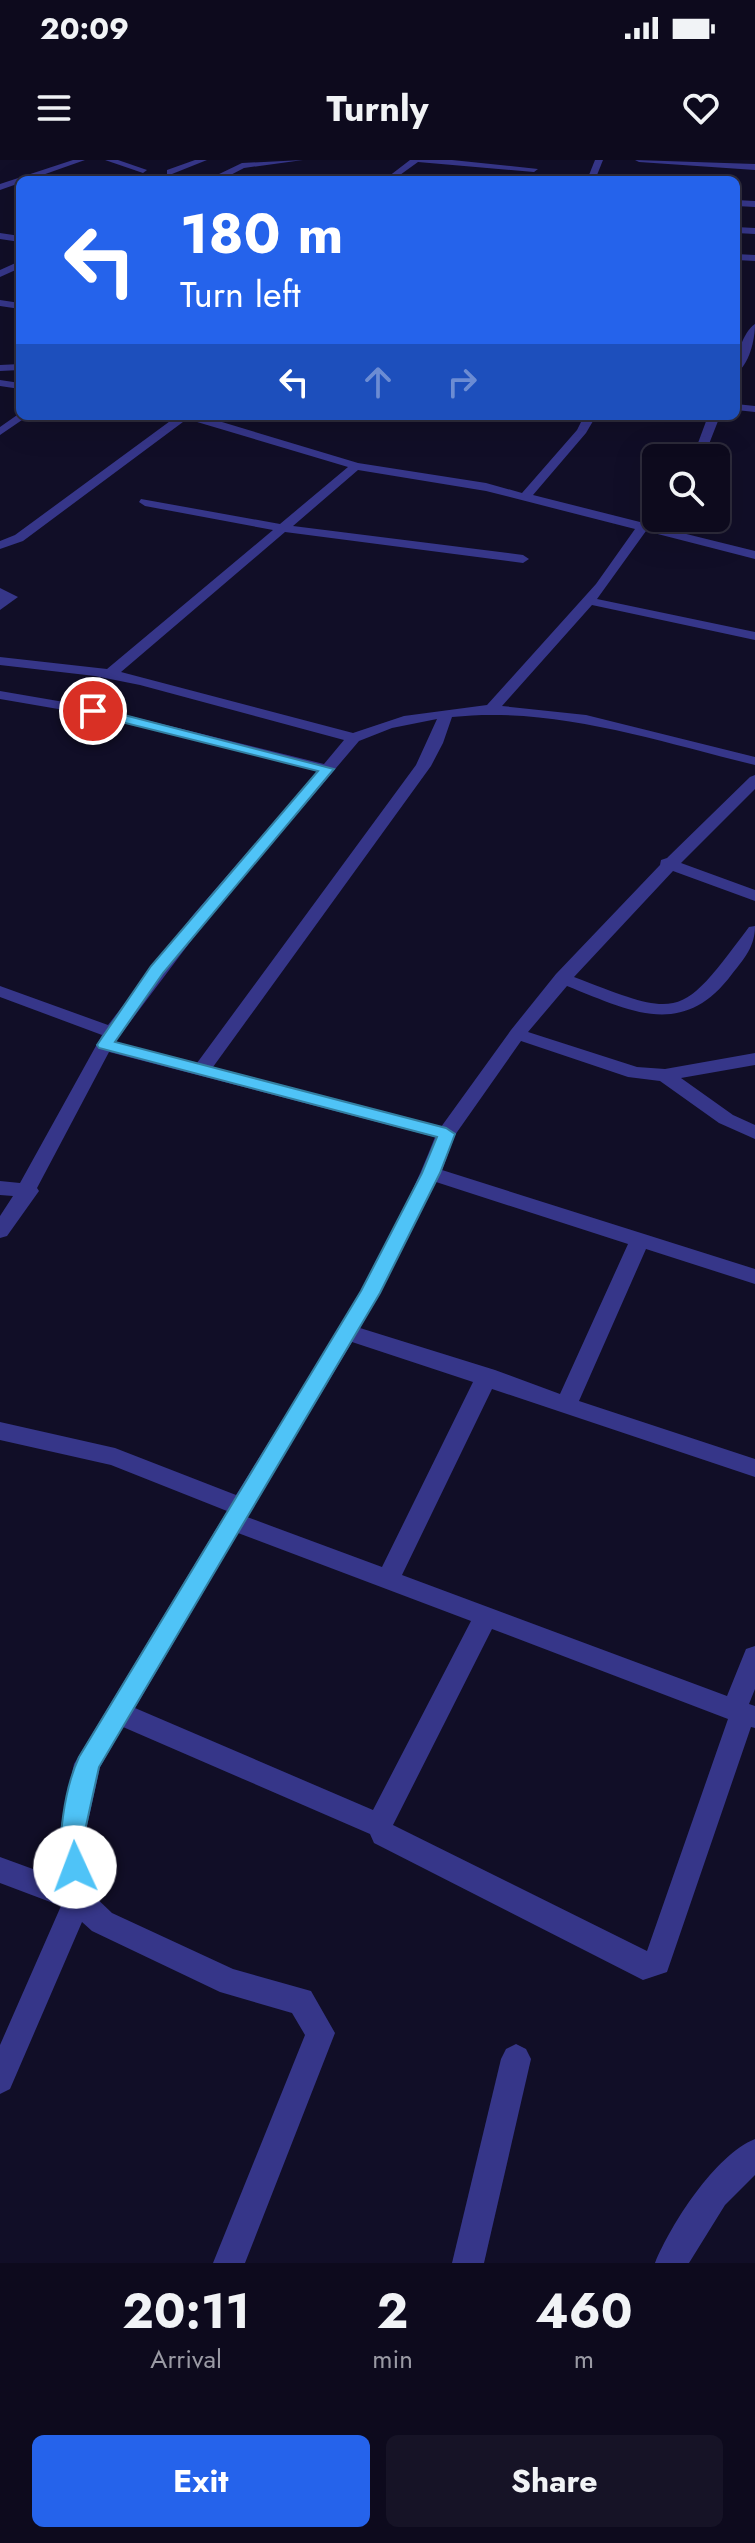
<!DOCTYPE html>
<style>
:root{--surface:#0d0a1d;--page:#161326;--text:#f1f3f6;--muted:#9a9aa4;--line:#2d2b3b;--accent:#2563eb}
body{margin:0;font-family:Jost,sans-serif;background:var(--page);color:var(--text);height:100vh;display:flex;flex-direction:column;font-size:30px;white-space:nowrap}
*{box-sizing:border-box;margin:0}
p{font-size:26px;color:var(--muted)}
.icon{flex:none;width:44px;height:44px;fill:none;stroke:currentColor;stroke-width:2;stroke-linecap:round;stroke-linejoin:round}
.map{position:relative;height:2103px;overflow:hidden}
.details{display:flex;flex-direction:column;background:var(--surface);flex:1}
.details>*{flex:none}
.guide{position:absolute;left:16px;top:16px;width:724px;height:244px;border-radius:12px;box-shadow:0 8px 32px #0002,0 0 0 2px var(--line);background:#2563eb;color:#fff;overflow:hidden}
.buttons{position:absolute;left:642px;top:284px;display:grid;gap:16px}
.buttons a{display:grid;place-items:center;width:88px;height:88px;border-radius:12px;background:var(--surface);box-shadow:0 8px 32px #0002,0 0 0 2px var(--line);font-size:40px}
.pin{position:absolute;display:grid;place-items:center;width:68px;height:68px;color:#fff;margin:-34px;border:4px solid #fff;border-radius:50%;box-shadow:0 2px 8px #0007}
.me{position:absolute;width:88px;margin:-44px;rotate:358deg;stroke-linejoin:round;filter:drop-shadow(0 0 6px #0008)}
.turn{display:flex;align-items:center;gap:28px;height:168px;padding:0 32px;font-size:36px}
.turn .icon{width:104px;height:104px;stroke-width:2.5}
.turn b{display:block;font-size:56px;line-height:68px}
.lanes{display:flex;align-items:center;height:76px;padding:0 32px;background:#0003;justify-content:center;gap:40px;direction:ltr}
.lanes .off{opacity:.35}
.eta{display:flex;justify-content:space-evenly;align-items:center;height:136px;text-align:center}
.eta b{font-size:48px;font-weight:700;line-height:56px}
.primary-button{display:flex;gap:16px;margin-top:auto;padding:16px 32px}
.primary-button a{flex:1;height:92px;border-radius:12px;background:var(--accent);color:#fff;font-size:32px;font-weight:700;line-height:92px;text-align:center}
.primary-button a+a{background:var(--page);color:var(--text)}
.status{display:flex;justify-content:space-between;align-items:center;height:56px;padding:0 40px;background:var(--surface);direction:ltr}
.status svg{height:22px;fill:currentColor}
header{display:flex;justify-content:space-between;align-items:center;height:104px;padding:0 32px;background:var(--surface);font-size:36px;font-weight:700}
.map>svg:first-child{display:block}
</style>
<div class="status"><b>20:09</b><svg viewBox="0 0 49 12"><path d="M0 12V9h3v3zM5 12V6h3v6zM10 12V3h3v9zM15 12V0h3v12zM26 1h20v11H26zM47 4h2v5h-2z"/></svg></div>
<header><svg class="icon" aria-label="menu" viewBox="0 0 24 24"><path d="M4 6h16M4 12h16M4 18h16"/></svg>Turnly<svg class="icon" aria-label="heart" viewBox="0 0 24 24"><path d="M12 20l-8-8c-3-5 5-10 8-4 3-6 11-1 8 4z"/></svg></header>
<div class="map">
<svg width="755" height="2103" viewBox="0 0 755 2103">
<rect width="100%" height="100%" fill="#110e27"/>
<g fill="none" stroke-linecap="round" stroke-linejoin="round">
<!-- street -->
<g fill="#363689" fill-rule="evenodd">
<path d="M73 0H85L0 30V24Z"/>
<path d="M105 0H118L147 10 143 13Z"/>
<path d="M195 0H207L172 14 215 16 242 3 303 0 244 8 221 20 144 15 167 14V10Z"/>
<path d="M410 0H452L538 9 534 12 418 2 393 20H384Z"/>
<path d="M595 0H603L595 20H587Z"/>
<path d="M635 0 755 4V10L639 2Z"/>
<path d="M736 40 755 41V47L736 46Z"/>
<path d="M736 67 755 68V74L736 73Z"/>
<path d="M0 73 20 76V82L0 79Z"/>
<path d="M736 94 755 95V101L736 100Z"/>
<path d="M20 101V108L0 117V110Z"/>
<path d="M0 140 20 143V149L0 146Z"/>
<path d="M755 164C755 180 749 205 736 213 736 197 742 173 755 164Z"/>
<path d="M20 204V210L0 211V205Z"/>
<path d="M0 220 20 223V229L0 226Z"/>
<path d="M736 244 755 246V252L736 250Z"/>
<path d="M20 253V256H27L25 258 0 275V267Z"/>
<path d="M177 256H202L358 303 486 323 522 333 577 270 584 256H596L586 273 533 335 640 362 656 344V357L650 365 755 391V399L646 371 597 439 755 472V480L592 445 502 546 586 555 755 597V605C656 581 555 546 452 557L443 583 431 606 213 907 441 967 511 870 556 814 660 705 661 700 667 698 750 617 755 615V629L681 703 755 730V741L673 711 574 817C682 859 680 859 749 767L755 766C755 786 745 798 732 814 683 880 630 851 567 826L528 872 637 907 665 909 755 893V905L681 918 733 955 755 965V979L719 963 660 921 628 917 521 881 455 975 442 1010 755 1109V1124L646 1089 579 1241 755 1299V1317L492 1229 402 1415 727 1536 746 1489 755 1486V1529L749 1544 755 1546V1568L751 1567 667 1812 643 1820 374 1683 370 1674 123 1567 100 1607 85 1675 91 1733 112 1753 233 1809 311 1831 335 1873 245 2103H213L305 1875 292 1853 220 1832 92 1771 82 1762 10 1929 0 1934V1885L61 1746 0 1723V1697L63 1720 59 1675 74 1604 227 1351 111 1305 0 1280V1262L115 1288 236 1335C307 1219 386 1104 435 977L109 892 37 1028 39 1031 7 1076 0 1078V1056L13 1036 0 1035V1021L20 1023 102 875 0 837V826L108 865 194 754 318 611 93 555 0 539V531L93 547 324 604 344 580 140 525 95 516 0 505V497L107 509 273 370 145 346 139 342 141 339 280 364 348 307 187 259 23 381 0 389V381L15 375ZM358 310 486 331 635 369 596 424 487 545 404 556 353 573 121 512 285 372 523 403 529 399 523 395 293 366ZM437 559 416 605 197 903 115 882 206 761 359 581 392 568ZM436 1022 628 1084 560 1234 495 1210 360 1168ZM352 1182 473 1222 382 1407 247 1357ZM238 1373 471 1461 373 1650 135 1548ZM492 1469 728 1559 647 1791 393 1665Z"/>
<path d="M708 256H720L709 284 698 298H686L698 283Z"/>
<path d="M0 428 18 437 0 450Z"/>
<path d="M516 1884 526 1889 531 1899 484 2103H452L501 1899 506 1889Z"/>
<path d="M755 1979V2015L725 2045 689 2103H655C671 2064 715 1995 755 1979Z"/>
</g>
</g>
<!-- route -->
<path fill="#4fc3f7" stroke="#337fa1" stroke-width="2" d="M93 547 334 609 163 813 115 882 446 968 455 974 440 1013 380 1133 99 1607 84 1675 88 1707 84 1715 75 1719 66 1715C54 1686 66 1625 79 1597L361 1131 422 1013 437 977 99 888 97 885 151 806 318 611 89 554V548Z"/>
</svg>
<div class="buttons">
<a><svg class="icon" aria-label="search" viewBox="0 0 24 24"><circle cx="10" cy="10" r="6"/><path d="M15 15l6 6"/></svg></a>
</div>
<div class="pin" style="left:93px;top:551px;background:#d93025"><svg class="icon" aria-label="arrive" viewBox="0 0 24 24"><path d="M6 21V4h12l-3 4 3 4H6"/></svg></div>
<svg class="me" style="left:75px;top:1707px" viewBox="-20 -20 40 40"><circle r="19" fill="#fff"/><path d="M0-13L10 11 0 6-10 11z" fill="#4fc3f7"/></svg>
<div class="guide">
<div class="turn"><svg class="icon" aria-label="left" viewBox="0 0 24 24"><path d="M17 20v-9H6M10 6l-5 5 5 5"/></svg><div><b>180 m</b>Turn left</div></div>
<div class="lanes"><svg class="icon" aria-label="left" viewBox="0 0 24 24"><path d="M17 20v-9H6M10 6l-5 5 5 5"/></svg><svg class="icon off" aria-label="ahead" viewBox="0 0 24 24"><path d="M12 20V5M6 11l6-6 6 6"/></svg><svg class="icon off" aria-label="right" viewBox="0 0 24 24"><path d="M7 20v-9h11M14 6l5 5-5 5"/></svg></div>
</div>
</div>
<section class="details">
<div class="eta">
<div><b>20:11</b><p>Arrival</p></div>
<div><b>2</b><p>min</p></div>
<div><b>460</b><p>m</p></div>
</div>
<div class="primary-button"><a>Exit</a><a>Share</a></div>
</section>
